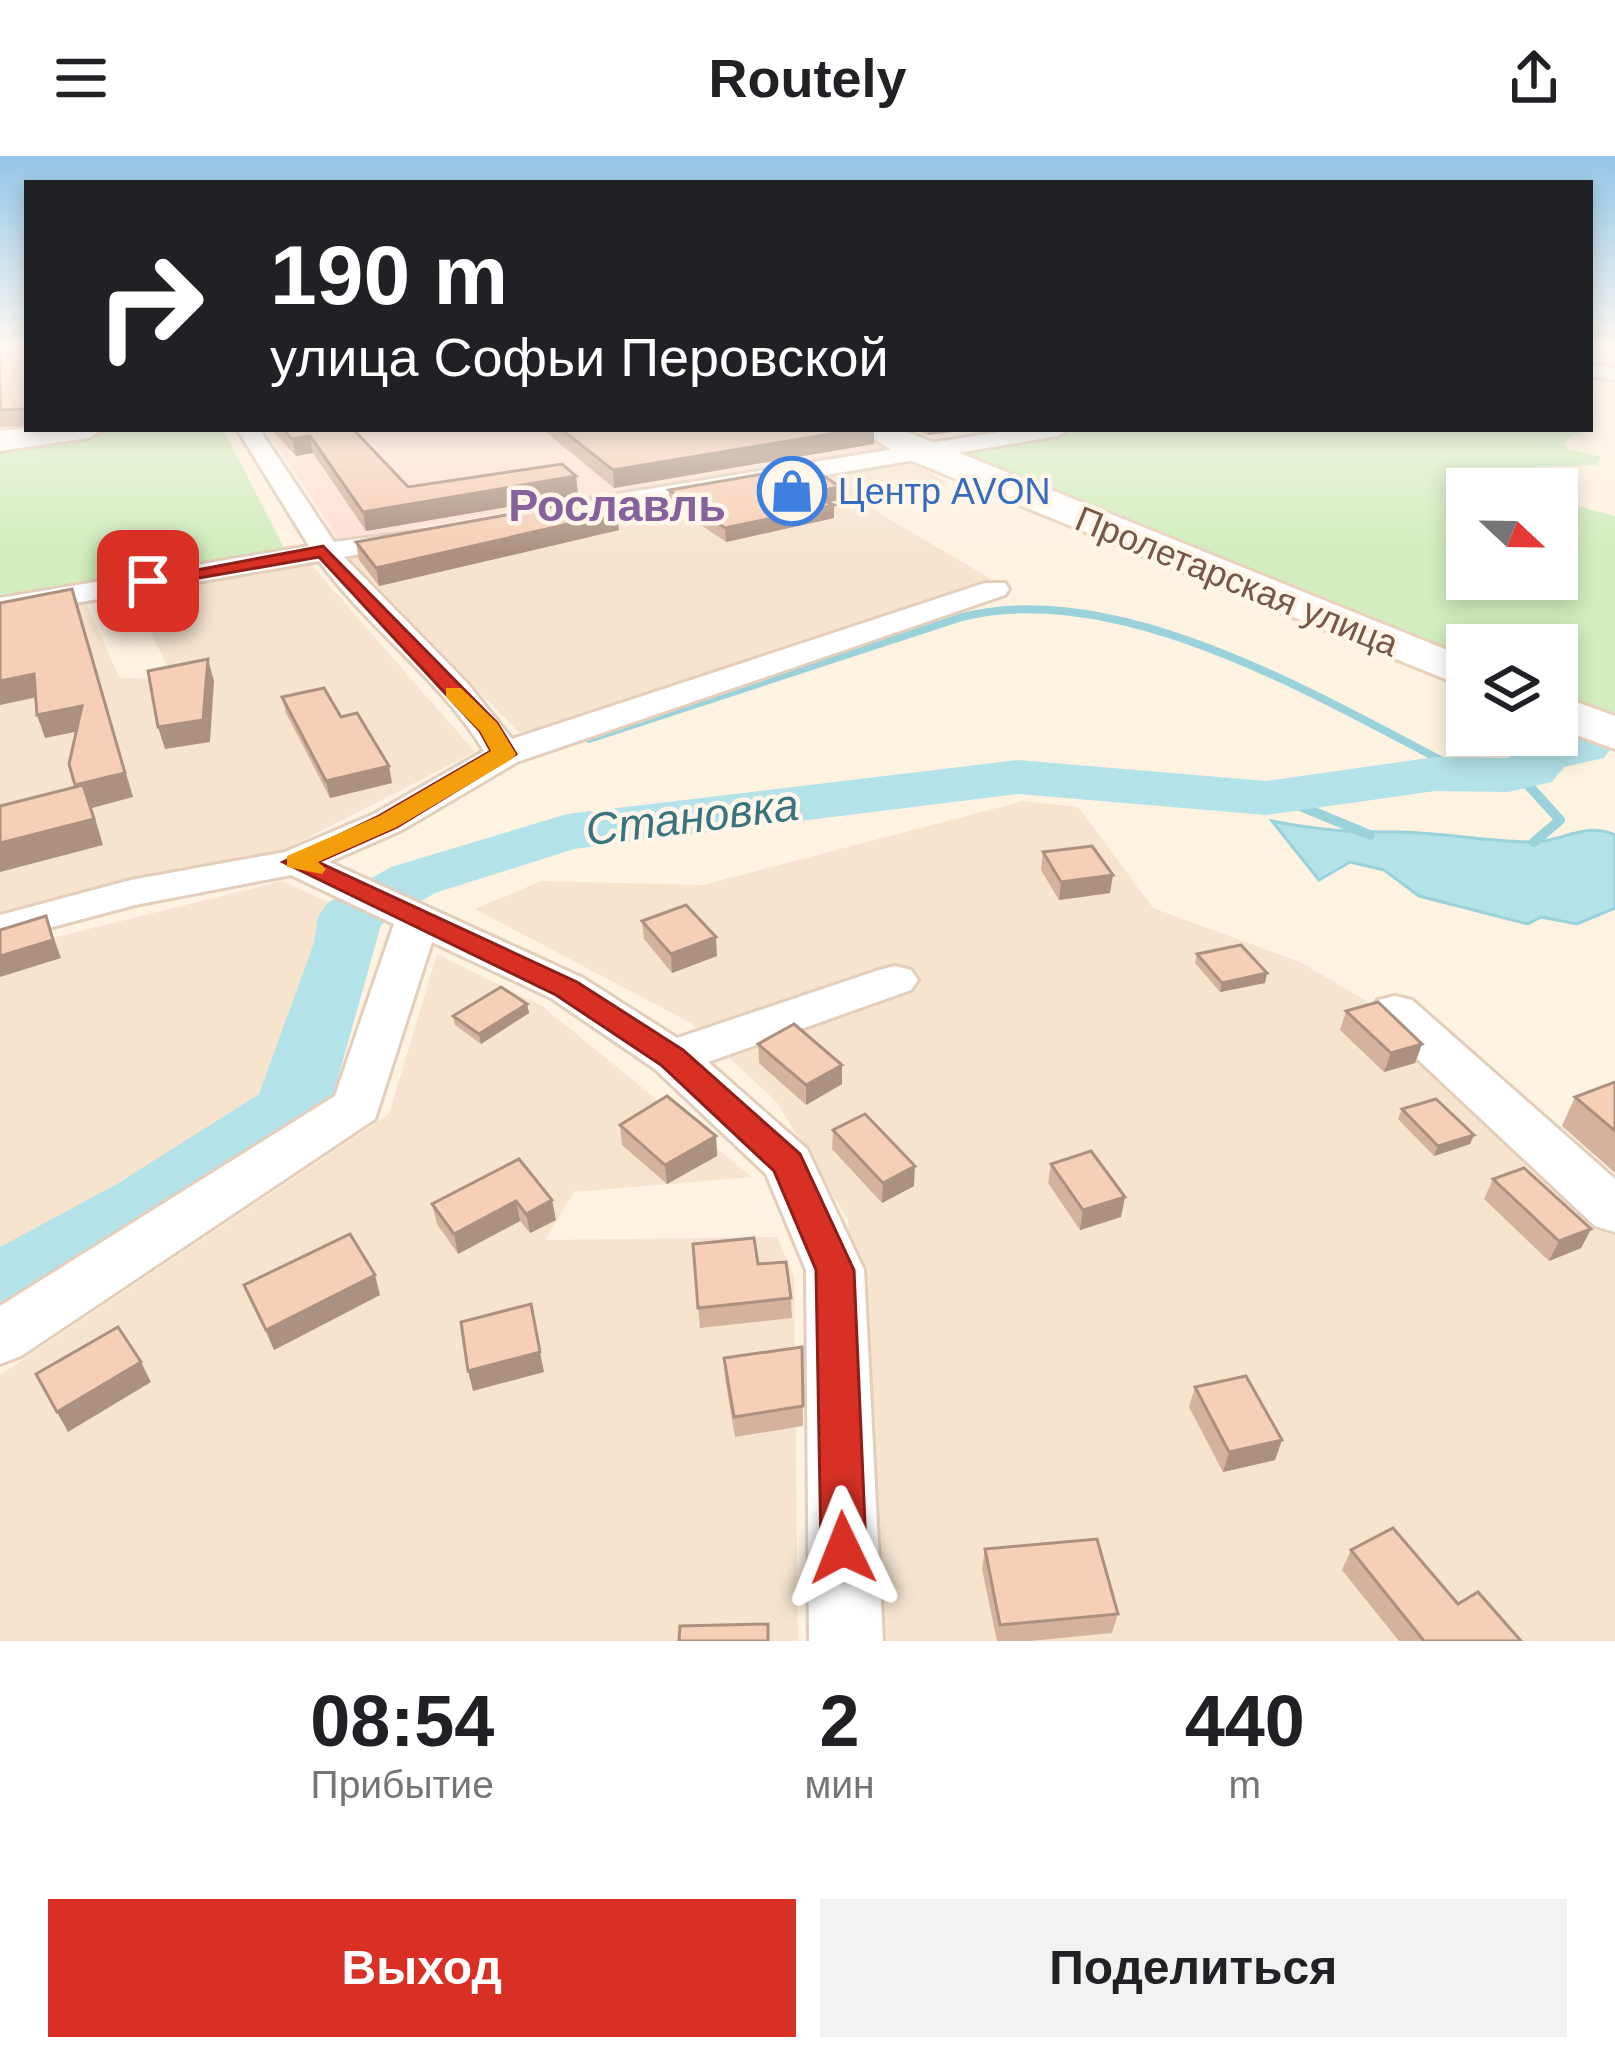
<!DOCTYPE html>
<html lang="ru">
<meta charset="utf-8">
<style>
:root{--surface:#fff;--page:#f2f2f2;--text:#202124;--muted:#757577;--accent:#d93025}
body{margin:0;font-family:Arial,sans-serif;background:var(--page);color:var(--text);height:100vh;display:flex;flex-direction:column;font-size:45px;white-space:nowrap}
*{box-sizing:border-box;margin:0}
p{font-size:39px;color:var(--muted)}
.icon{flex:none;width:66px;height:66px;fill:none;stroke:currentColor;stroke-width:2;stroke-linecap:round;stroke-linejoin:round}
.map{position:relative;height:1485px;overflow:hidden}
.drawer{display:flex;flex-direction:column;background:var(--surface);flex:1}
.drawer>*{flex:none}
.hud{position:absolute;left:24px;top:24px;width:1569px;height:252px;border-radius:0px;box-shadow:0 6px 18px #0003;background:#202124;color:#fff;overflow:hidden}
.needle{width:78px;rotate:112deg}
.controls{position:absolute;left:1446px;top:312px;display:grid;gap:24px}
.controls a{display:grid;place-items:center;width:132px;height:132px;border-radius:0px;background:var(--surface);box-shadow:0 6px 18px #0003;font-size:60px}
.pin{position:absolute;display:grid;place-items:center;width:102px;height:102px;color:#fff;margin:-51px;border-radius:24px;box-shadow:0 6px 18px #0006}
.me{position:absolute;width:132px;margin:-66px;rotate:358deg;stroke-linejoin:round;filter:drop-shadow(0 0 9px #0008)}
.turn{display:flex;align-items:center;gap:42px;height:252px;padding:0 48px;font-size:54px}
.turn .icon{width:156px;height:156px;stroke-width:2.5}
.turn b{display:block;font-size:84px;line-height:102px}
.eta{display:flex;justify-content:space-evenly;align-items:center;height:204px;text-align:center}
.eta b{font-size:72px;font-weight:700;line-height:84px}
.cta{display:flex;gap:24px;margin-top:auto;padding:24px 48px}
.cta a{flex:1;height:138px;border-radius:0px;background:var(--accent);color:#fff;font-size:48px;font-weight:700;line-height:138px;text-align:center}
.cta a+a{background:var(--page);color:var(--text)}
header{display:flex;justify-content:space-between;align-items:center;height:156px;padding:0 48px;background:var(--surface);font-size:54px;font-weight:700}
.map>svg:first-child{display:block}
</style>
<header><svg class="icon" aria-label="menu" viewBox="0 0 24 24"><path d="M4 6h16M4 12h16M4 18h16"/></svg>Routely<svg class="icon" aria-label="share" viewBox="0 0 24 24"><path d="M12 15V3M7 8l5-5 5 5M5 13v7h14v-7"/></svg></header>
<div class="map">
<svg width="1615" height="1485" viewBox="0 0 1615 1485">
<rect width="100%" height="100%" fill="#fef2e1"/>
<!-- residential -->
<g fill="#f6e4cf">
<path d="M907 304 948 327 872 353 991 423 521 578 342 398Z"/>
<path d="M308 405 475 596 288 692 0 759V459L85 444 119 521 147 523 167 509 130 436Z"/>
<path d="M1024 645 1078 651 1153 752 1300 806 1365 844 1615 1075V1485H857L848 1064 776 945 691 867 475 753 541 725 703 729Z"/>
<path d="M282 725 341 752 257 946 0 1096V795Z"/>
<path d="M437 798 542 850 752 1021 574 1036 545 1084 777 1081 794 1120 798 1485H0V1219L389 958Z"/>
</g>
<!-- commercial -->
<path fill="#ffe0d4" d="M266 273H858L890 291 339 385Z"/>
<!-- green -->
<g fill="#d2edbf">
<path d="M122 273H223L284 392 0 442V289Z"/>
<path d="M1047 273H1586L1563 286 1567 293 1601 301 1596 309 1533 311 1531 323 1567 327 1557 337 1467 333V423H1557V345L1615 360V562L1557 538V489H1467V502L944 292Z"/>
</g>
<!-- water -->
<path fill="#b4e2e9" stroke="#9ad2dc" stroke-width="3" d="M1272 665C1322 675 1351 676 1402 676 1446 677 1490 686 1533 686 1563 686 1585 665 1615 679V752L1577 768 1541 761 1528 768 1419 740 1384 714 1350 706 1319 724Z"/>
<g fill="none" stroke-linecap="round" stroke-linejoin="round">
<!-- stream-far1 -->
<g stroke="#9ad2dc" stroke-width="8">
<path d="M589 583 962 461C1125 420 1334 550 1475 622"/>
<path d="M1516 617 1524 624"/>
</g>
<!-- stream -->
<g stroke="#9ad2dc" stroke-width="10">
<path d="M1521 621 1560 664 1534 686"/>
<path d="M1278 641 1370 679"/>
</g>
<!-- river -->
<path fill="#b4e2e9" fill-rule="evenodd" d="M1585 575 1604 580 1612 591 1604 602 1564 611 1552 626 1508 636 1435 635 1266 659 1018 638 574 693 435 737 381 769 329 954 318 973C225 1038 107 1133 0 1169V1091L117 1028 259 938 314 787 318 761 327 747 391 711 567 658 1018 604 1266 625 1435 601 1508 602 1527 587Z"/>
<!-- minor casing -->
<g stroke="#e3cebc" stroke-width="6">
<g id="minor">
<path d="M1590 208 1615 212V224L1590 220Z"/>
<path d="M237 273H259L334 386 422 375V387L344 401 468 528 512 583 985 427H1005L1009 433 1005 439 517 606 402 674 329 706 583 822 677 882 879 814 895 810 911 814 918 824 911 834 708 906 807 993 864 1114 883 1485H809L806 1114 766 1018 655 913 551 842 432 786 375 963 21 1200 0 1208V1150L335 940 394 768 291 719 135 749 0 785V759L131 724 285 696 374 658 484 595C440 523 369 473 319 405L0 460V442L309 390Z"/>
<path d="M1017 273H1069L1058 280 551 365 538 357 551 349Z"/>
<path d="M1395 840 1412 844 1615 1023V1076L1595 1070 1378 866 1372 855 1378 844Z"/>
</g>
</g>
<!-- secondary casing -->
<g stroke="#ebd1bc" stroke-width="6">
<g id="secondary">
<path d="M27 272V273H104L88 282 0 295V275Z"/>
<path d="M860 273H900L1467 502V532L900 300Z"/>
<path d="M1557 539 1615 560V593L1557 572Z"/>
</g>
</g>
<!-- minor -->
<use href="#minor" fill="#fff" fill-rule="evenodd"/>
<!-- secondary -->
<use href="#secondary" fill="#fff" fill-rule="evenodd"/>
</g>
<!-- wall -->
<g fill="#d4b29d">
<path d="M0 189H27V270L0 271Z"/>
<path d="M271 273H353L408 331 576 320 578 339 366 375 313 297 296 300Z"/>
<path d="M542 273H874V288L614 332Z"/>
<path d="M911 273H975L928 279Z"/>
<path d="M840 331V344L828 346 834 362 726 386 669 347V334Z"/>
<path d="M619 374 379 430 359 404 356 386Z"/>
<path d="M282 541 392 627 330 642 286 557Z"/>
<path d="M1043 696 1110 737 1059 744 1041 714Z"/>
<path d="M642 765 717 800 672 817 644 783Z"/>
<path d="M1197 798 1267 817 1265 827 1220 836 1195 807Z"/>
<path d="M527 848 529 857 481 888 455 869 453 860Z"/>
<path d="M1346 855 1422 888 1415 907 1384 916 1340 874Z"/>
<path d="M758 888 842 928 806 949 759 907Z"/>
<path d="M1615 926V1017L1562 970 1575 941Z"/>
<path d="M1402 953 1474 979 1470 988 1434 1000 1398 963Z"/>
<path d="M620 969 716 980 717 1000 667 1028 622 989Z"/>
<path d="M833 974 914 1030 882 1047 832 993Z"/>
<path d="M519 1003 556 1064 530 1077 520 1065 458 1098 437 1068 432 1048Z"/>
<path d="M1051 1008 1125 1041 1121 1061 1080 1074 1048 1027Z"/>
<path d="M1493 1023 1591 1073 1581 1092 1549 1105 1484 1043Z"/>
<path d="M693 1088 758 1108 791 1142 792 1162 700 1172Z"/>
<path d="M244 1129 380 1139 274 1194Z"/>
<path d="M802 1191 803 1270 735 1281 725 1222 724 1202Z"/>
<path d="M1195 1231 1275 1304 1223 1316 1189 1251Z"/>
<path d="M985 1393 1118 1458 1112 1477 1030 1485H997L982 1413Z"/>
<path d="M1351 1394 1458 1448 1521 1485H1399L1342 1414Z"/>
</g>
<!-- shaded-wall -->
<g fill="#ac9180">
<path d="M858 273H874V288L614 332 613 314Z"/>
<path d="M928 273H975L928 279Z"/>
<path d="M310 280 313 297 296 300 292 283Z"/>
<path d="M576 320 578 339 366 375 363 356Z"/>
<path d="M840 331V344L806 350V337Z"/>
<path d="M834 349V362L726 386 725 372Z"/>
<path d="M617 357 619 374 379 430 376 412Z"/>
<path d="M72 433 133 641 92 652 103 689 0 716V687L94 663 75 629 125 617Z"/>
<path d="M208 503 214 525 210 586 165 593 158 571Z"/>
<path d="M34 518 42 540 0 549V525Z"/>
<path d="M82 550 90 573 45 582 37 559Z"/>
<path d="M389 610 392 627 330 642 326 625Z"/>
<path d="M1113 719 1110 737 1059 744 1061 726Z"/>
<path d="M46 760 61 802 0 821V800Z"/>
<path d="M716 781 717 800 672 817 671 798Z"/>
<path d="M1267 817 1265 827 1220 836 1222 827Z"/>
<path d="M527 848 529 857 481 888 479 878Z"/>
<path d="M1422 888 1415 907 1384 916 1391 897Z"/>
<path d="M842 909V928L806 949V929Z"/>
<path d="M1474 979 1470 988 1434 1000 1438 990Z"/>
<path d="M716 980 717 1000 667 1028 665 1009Z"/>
<path d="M915 1010 914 1030 882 1047 883 1027Z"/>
<path d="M1125 1041 1121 1061 1080 1074 1083 1054Z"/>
<path d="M552 1044 556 1064 530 1077 526 1058Z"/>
<path d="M516 1045 520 1065 458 1098 454 1078Z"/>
<path d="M1591 1073 1581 1092 1549 1105 1559 1085Z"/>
<path d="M375 1119 380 1139 274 1194 266 1174Z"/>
<path d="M540 1196 544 1216 473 1235 468 1215Z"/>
<path d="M141 1206 151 1226 68 1276 57 1256Z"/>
<path d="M1282 1284 1275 1304 1223 1316 1229 1296Z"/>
</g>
<!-- building -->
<g fill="#f6cfb7" stroke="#ac9180" stroke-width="3">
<path d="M0 189H27V253L0 254Z"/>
<path d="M283 273H353L408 331 562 308 576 320 363 356 310 280 292 283Z"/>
<path d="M561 273H861L613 314Z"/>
<path d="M809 310 840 331 806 337 834 349 725 372 669 334Z"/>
<path d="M600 342 617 357 376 412 356 386Z"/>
<path d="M72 433 125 617 75 629 69 608 82 550 37 559 34 518 0 525V447Z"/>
<path d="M208 503 203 564 158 571 148 515Z"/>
<path d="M324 532 341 561 357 557 389 610 326 625 282 541Z"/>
<path d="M83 629 94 663 0 687V650Z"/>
<path d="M1092 690 1113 719 1061 726 1043 696Z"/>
<path d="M686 749 716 781 671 798 642 765Z"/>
<path d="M46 760 53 784 0 800V774Z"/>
<path d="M1241 789 1267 817 1222 827 1197 798Z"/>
<path d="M501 831 527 848 479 878 453 860Z"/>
<path d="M1378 846 1422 888 1391 897 1346 855Z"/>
<path d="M794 868 842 909 806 929 758 888Z"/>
<path d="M1615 926V975L1575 941Z"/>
<path d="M667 940 716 980 665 1009 620 969Z"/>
<path d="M1436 943 1474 979 1438 990 1402 953Z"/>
<path d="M865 958 915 1010 883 1027 833 974Z"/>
<path d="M1091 995 1125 1041 1083 1054 1051 1008Z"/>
<path d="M519 1003 552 1044 526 1058 516 1045 454 1078 432 1048Z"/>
<path d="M1524 1012 1591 1073 1559 1085 1493 1023Z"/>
<path d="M350 1078 375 1119 266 1174 244 1129Z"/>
<path d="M754 1082 758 1108 786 1106 791 1142 698 1152 693 1088Z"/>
<path d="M531 1148 540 1196 468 1215 461 1166Z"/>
<path d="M118 1171 141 1206 57 1256 36 1218Z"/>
<path d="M802 1191 803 1250 734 1261 724 1202Z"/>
<path d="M1246 1220 1282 1284 1229 1296 1195 1231Z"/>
<path d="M1393 1372 1458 1448 1478 1436 1521 1485H1424L1351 1394Z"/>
<path d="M1097 1383 1118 1458 1000 1469 985 1393Z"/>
<path d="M768 1468V1485H679L680 1470Z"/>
</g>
<!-- sky -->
<linearGradient id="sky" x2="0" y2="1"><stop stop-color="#93c6e8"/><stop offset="0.48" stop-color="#fff9f2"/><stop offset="1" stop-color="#fff9f2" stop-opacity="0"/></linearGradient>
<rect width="1615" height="396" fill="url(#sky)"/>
<!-- route -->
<path fill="#d93025" stroke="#8d1f18" stroke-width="3" d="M323 390 497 567 516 598 397 671 318 706 577 826 683 894 800 998 854 1114 866 1392 859 1408 843 1414 827 1408 821 1392 816 1114 774 1015 661 909 556 839 283 706 379 660 491 595 480 575 319 401 148 431 139 425Z"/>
<!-- slow -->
<path fill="#f59e0b" d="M446 532H461L497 567 516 598 512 603 397 671 318 706 326 713 322 718 287 711V700L379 660 491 595 480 575 446 541Z"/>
<!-- icons -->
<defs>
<g id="shop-ring" transform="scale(3.45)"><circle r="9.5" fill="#fff6e9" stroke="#3f7fe0" stroke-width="1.5"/><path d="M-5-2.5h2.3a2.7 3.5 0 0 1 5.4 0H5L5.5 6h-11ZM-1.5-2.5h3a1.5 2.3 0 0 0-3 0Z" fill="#3f7fe0"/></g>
</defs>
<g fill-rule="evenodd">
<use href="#shop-ring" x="792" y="335"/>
</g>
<g text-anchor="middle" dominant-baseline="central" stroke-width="9" stroke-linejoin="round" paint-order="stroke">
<!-- far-shop labels -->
<g font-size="36" fill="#366cbe" stroke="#fff6e9" text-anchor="start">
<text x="838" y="335">Центр AVON</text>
</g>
<!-- far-street labels -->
<g font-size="36" fill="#775746" stroke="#fff6e9">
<text transform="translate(1237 425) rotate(22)">Пролетарская улица</text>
</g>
<!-- far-district labels -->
<g font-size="45" font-weight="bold" fill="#87619c" stroke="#fff6e9">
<text x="617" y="349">Рославль</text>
</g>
<!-- water labels -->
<g font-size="45" font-style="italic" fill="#39747e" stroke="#fff6e9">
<text transform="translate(692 661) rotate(-7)">Становка</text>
</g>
</g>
</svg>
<div class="controls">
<a><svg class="needle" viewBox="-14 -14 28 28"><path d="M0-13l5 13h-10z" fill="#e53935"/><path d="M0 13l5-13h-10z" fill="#757577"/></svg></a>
<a><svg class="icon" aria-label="layers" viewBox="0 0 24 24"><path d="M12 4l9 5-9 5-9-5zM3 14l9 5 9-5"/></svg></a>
</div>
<div class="pin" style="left:148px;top:425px;background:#d93025"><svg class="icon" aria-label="arrive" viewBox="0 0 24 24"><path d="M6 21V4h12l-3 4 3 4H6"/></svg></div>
<svg class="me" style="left:843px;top:1392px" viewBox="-20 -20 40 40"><path d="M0-17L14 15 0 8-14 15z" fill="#d93025" stroke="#fff" stroke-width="4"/></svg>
<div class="hud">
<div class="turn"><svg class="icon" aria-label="right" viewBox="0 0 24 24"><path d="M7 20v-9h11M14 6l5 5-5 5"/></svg><div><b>190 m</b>улица Софьи Перовской</div></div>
</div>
</div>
<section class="drawer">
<div class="eta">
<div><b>08:54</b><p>Прибытие</p></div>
<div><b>2</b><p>мин</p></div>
<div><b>440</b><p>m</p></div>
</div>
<div class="cta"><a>Выход</a><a>Поделиться</a></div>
</section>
